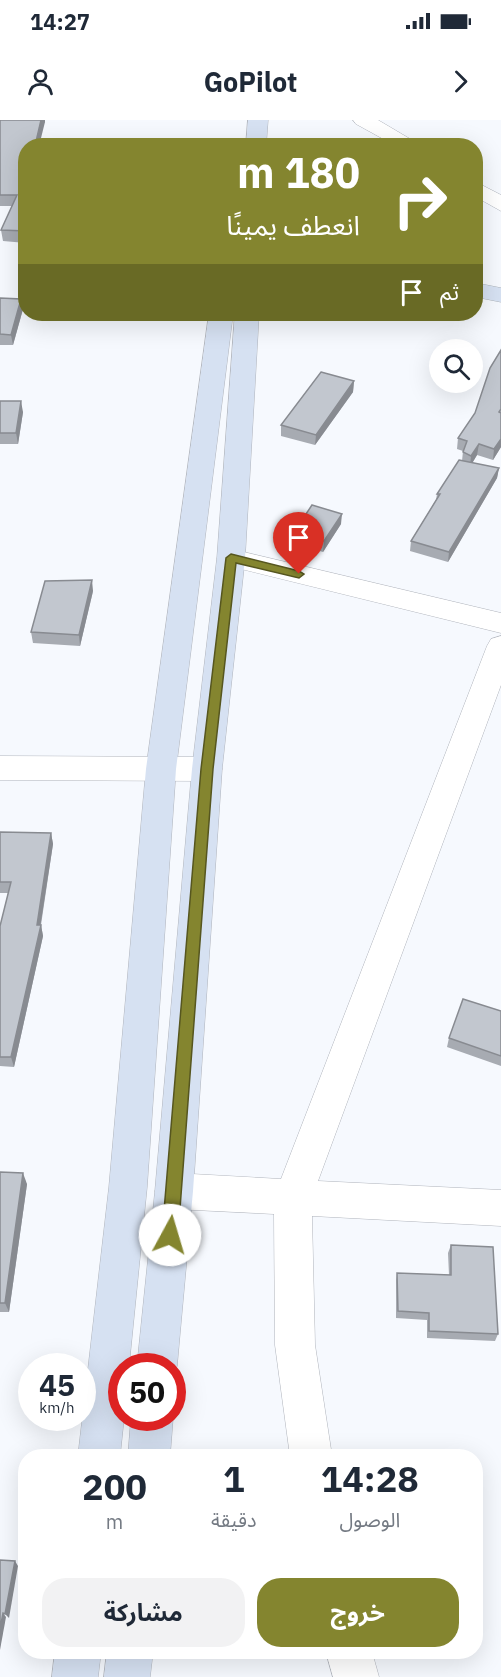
<!DOCTYPE html>
<html lang="ar">
<meta charset="utf-8">
<style>
:root{--surface:#fff;--page:#f2f2f3;--text:#1f2937;--muted:#747a83;--accent:#84852f}
body{margin:0;font-family:"IBM Plex Sans","Noto Sans Arabic",sans-serif;background:var(--page);color:var(--text);direction:rtl;height:100vh;display:flex;flex-direction:column;font-size:22px;white-space:nowrap}
*{box-sizing:border-box;margin:0}
p{font-size:20px;color:var(--muted)}
.icon{flex:none;width:33px;height:33px;fill:none;stroke:currentColor;stroke-width:2;stroke-linecap:round;stroke-linejoin:round}
.map{position:relative;flex:1;overflow:hidden;direction:ltr}
.side{position:absolute;left:18px;top:1329px;width:465px;height:210px;display:flex;flex-direction:column;background:var(--surface);border-radius:24px;box-shadow:0 6px 24px #0002;direction:rtl}
.side>*{flex:none}
.banner{position:absolute;left:18px;top:18px;width:465px;height:183px;border-radius:24px;box-shadow:0 6px 24px #0002;direction:rtl;background:#84852f;color:#fff;overflow:hidden}
.buttons{position:absolute;left:429px;top:219px;display:grid;gap:12px}
.buttons a{display:grid;place-items:center;width:54px;height:54px;border-radius:50%;background:var(--surface);box-shadow:0 6px 24px #0002;font-size:30px}
.speed{position:absolute;left:18px;top:1233px;display:flex;gap:12px;font-size:30px;font-weight:700;text-align:center}
.speed>*{display:grid;place-content:center;width:78px;height:78px;border-radius:50%;background:var(--surface);box-shadow:0 6px 24px #0002;line-height:1}
.speed small{font-size:15px;font-weight:400}
.speed .limit{border:9px solid #d22;background:#fff;color:#111}
.pin{position:absolute;display:grid;place-items:center;width:51px;height:51px;color:#fff;margin:-62px -26px;border-radius:50% 50% 50% 0;rotate:-45deg;box-shadow:0 0 6px #0007}
.pin .icon{rotate:45deg}
.me{position:absolute;width:66px;margin:-33px;rotate:6deg;stroke-linejoin:round;filter:drop-shadow(0 0 4px #0008)}
.turn{display:flex;align-items:center;gap:21px;height:126px;padding:0 24px;font-size:27px}
.turn .icon{width:78px;height:78px;stroke-width:2.5}
.turn b{display:block;font-size:42px;line-height:51px}
.then{display:flex;align-items:center;height:57px;padding:0 24px;background:#0003;gap:12px;font-size:22px}
.eta{display:flex;justify-content:space-evenly;align-items:center;height:102px;text-align:center}
.eta b{font-size:36px;font-weight:700;line-height:42px}
.button{display:flex;gap:12px;margin-top:auto;padding:12px 24px}
.button a{flex:1;height:69px;border-radius:24px;background:var(--accent);color:#fff;font-size:24px;font-weight:700;line-height:69px;text-align:center}
.button a+a{background:var(--page);color:var(--text)}
.status{display:flex;justify-content:space-between;align-items:center;height:42px;padding:0 30px;background:var(--surface);direction:ltr}
.status svg{height:16px;fill:currentColor}
header{display:flex;justify-content:space-between;align-items:center;height:78px;padding:0 24px;background:var(--surface);font-size:27px;font-weight:700}
.map>svg:first-child{display:block}
</style>
<div class="status"><b>14:27</b><svg viewBox="0 0 49 12"><path d="M0 12V9h3v3zM5 12V6h3v6zM10 12V3h3v9zM15 12V0h3v12zM26 1h20v11H26zM47 4h2v5h-2z"/></svg></div>
<header><svg class="icon" aria-label="forward" viewBox="0 0 24 24"><path d="M9 5l7 7-7 7"/></svg>GoPilot<svg class="icon" aria-label="person" viewBox="0 0 24 24"><circle cx="12" cy="8" r="4"/><path d="M4 21q1-7 8-7t8 7"/></svg></header>
<div class="map">
<svg width="501" height="1557" viewBox="0 0 501 1557">
<rect width="100%" height="100%" fill="#f6f9fe"/>
<g fill="none" stroke-linecap="round" stroke-linejoin="round">
<!-- street casing -->
<g stroke="#b0b4bc" stroke-width="1">
<g id="street">
<path d="M353 0H378L422 26H396L356 4Z"/>
<path d="M476 62 501 75V91L476 77Z"/>
<path d="M231 429 501 493V513L221 444 217 438 221 432Z"/>
<path d="M501 516V565L318 1061 501 1070V1106L312 1096 315 1225 332 1336H290L275 1225 274 1094 174 1089 161 1083 155 1071 161 1059 174 1053 281 1059 487 526 491 519Z"/>
<path d="M0 636 207 637 218 641 222 649 218 657 207 661 0 660Z"/>
<path d="M326 1532H372L379 1557H333Z"/>
</g>
</g>
<!-- secondary casing -->
<g stroke="#b0b4bc" stroke-width="1">
<g id="secondary">
<path d="M248 0H268L266 26H246Z"/>
<path d="M476 163 501 168V182L476 177Z"/>
<path d="M209 194H233L176 649 147 1067 129 1246H122V1298H124L120 1336H78L109 1067 146 649Z"/>
<path d="M235 194H259L245 438 222 649 193 1071 177 1246 172 1258V1246H137L155 1071 192 649 217 438Z"/>
<path d="M172 1297 173 1298 170 1336H128L131 1298Z"/>
<path d="M55 1532H101L98 1557H52Z"/>
<path d="M107 1532H153L150 1557H104Z"/>
</g>
</g>
<!-- street -->
<use href="#street" fill="#fff" fill-rule="evenodd"/>
<!-- secondary -->
<use href="#secondary" fill="#d6e1f2" fill-rule="evenodd"/>
</g>
<!-- wall -->
<g fill="#a7abb2">
<path d="M0 0 45 2 26 26V123L3 121 1 110 12 86H0Z"/>
<path d="M0 178 21 179 23 189 13 225H0Z"/>
<path d="M501 230V327L493 340 477 335 472 343 499 348 497 358 448 442 410 431 411 421 436 380 437 374 462 341 463 331 457 329 458 318 475 293Z"/>
<path d="M354 261 353 272 315 325 281 316V305Z"/>
<path d="M0 281 23 292 18 324H0Z"/>
<path d="M341 404 323 432 293 423 294 412Z"/>
<path d="M93 471 80 526 33 523 31 512Z"/>
<path d="M0 712 51 713 53 724 41 805 43 816 14 947 0 946V806L8 773H0Z"/>
<path d="M501 891V946L447 927 449 918Z"/>
<path d="M0 1052 27 1064 9 1192H0Z"/>
<path d="M451 1125 498 1214 495 1221 427 1218V1200L396 1198V1160L397 1153 449 1155 448 1133Z"/>
</g>
<!-- shaded-wall -->
<g fill="#888b91">
<path d="M41 0H45V2L39 26H35Z"/>
<path d="M21 179 23 189 13 225 11 215Z"/>
<path d="M354 261 353 272 315 325 316 315Z"/>
<path d="M21 281 23 292 18 324 16 313Z"/>
<path d="M501 319V327L493 340 494 329Z"/>
<path d="M479 324 477 335 470 347 471 336Z"/>
<path d="M499 348 497 358 448 442 449 432Z"/>
<path d="M342 394 341 404 323 432 324 421Z"/>
<path d="M92 460 93 471 80 526 79 515Z"/>
<path d="M51 713 53 724 40 808 41 805 43 816 14 947 11 937 37 805Z"/>
<path d="M23 1053 27 1064 9 1192 5 1183Z"/>
<path d="M15 1441 18 1446 9 1498 5 1494Z"/>
<path d="M3 1493 6 1497 0 1530V1509Z"/>
</g>
<!-- building -->
<g fill="#c2c7cf" stroke="#888b91" stroke-width="1.5">
<path d="M0 0H41L35 26H26V111L1 110 17 75H0Z"/>
<path d="M0 178 21 179 11 215 0 214Z"/>
<path d="M501 230V289L499 292 501 293V319L494 329 479 324 471 336 463 332 467 321 458 318 475 293 490 248Z"/>
<path d="M321 252 354 261 316 315 281 305Z"/>
<path d="M0 281H21L16 313H0Z"/>
<path d="M459 340 499 348 449 432 411 421 440 374H437Z"/>
<path d="M312 385 342 394 324 421 294 412Z"/>
<path d="M92 460 79 515 31 512 45 461Z"/>
<path d="M0 712 51 713 37 805H41L11 937H0V806L11 762H0Z"/>
<path d="M463 879 501 891V936L449 918Z"/>
<path d="M0 1052 23 1053 5 1183H0Z"/>
<path d="M451 1125 493 1127 498 1214 429 1211V1193L398 1191 397 1153 451 1155Z"/>
<path d="M0 1440 15 1441 5 1494 3 1493 0 1509Z"/>
</g>
<!-- route -->
<path fill="#84852f" stroke="#56561f" stroke-width="1.5" d="M231 434 299 451 304 454 299 458 236 443 213 649 178 1115 176 1120 170 1122 164 1120 162 1115 201 649 226 438Z"/>
</svg>
<div class="buttons">
<a><svg class="icon" aria-label="search" viewBox="0 0 24 24"><circle cx="10" cy="10" r="6"/><path d="M15 15l6 6"/></svg></a>
</div>
<div class="speed"><div>45<small>km/h</small></div><div class="limit">50</div></div>
<div class="pin" style="left:299px;top:454px;background:#d93025"><svg class="icon" aria-label="arrive" viewBox="0 0 24 24"><path d="M6 21V4h12l-3 4 3 4H6"/></svg></div>
<svg class="me" style="left:170px;top:1115px" viewBox="-20 -20 40 40"><circle r="19" fill="#fff"/><path d="M0-13L10 11 0 6-10 11z" fill="#84852f"/></svg>
<div class="banner">
<div class="turn"><svg class="icon" aria-label="right" viewBox="0 0 24 24"><path d="M7 20v-9h11M14 6l5 5-5 5"/></svg><div><b>180 m</b>انعطف يمينًا</div></div>
<div class="then">ثم<svg class="icon" aria-label="arrive" viewBox="0 0 24 24"><path d="M6 21V4h12l-3 4 3 4H6"/></svg></div>
</div>
<section class="side">
<div class="eta">
<div><b>14:28</b><p>الوصول</p></div>
<div><b>1</b><p>دقيقة</p></div>
<div><b>200</b><p>m</p></div>
</div>
<div class="button"><a>خروج</a><a>مشاركة</a></div>
</section>
</div>
